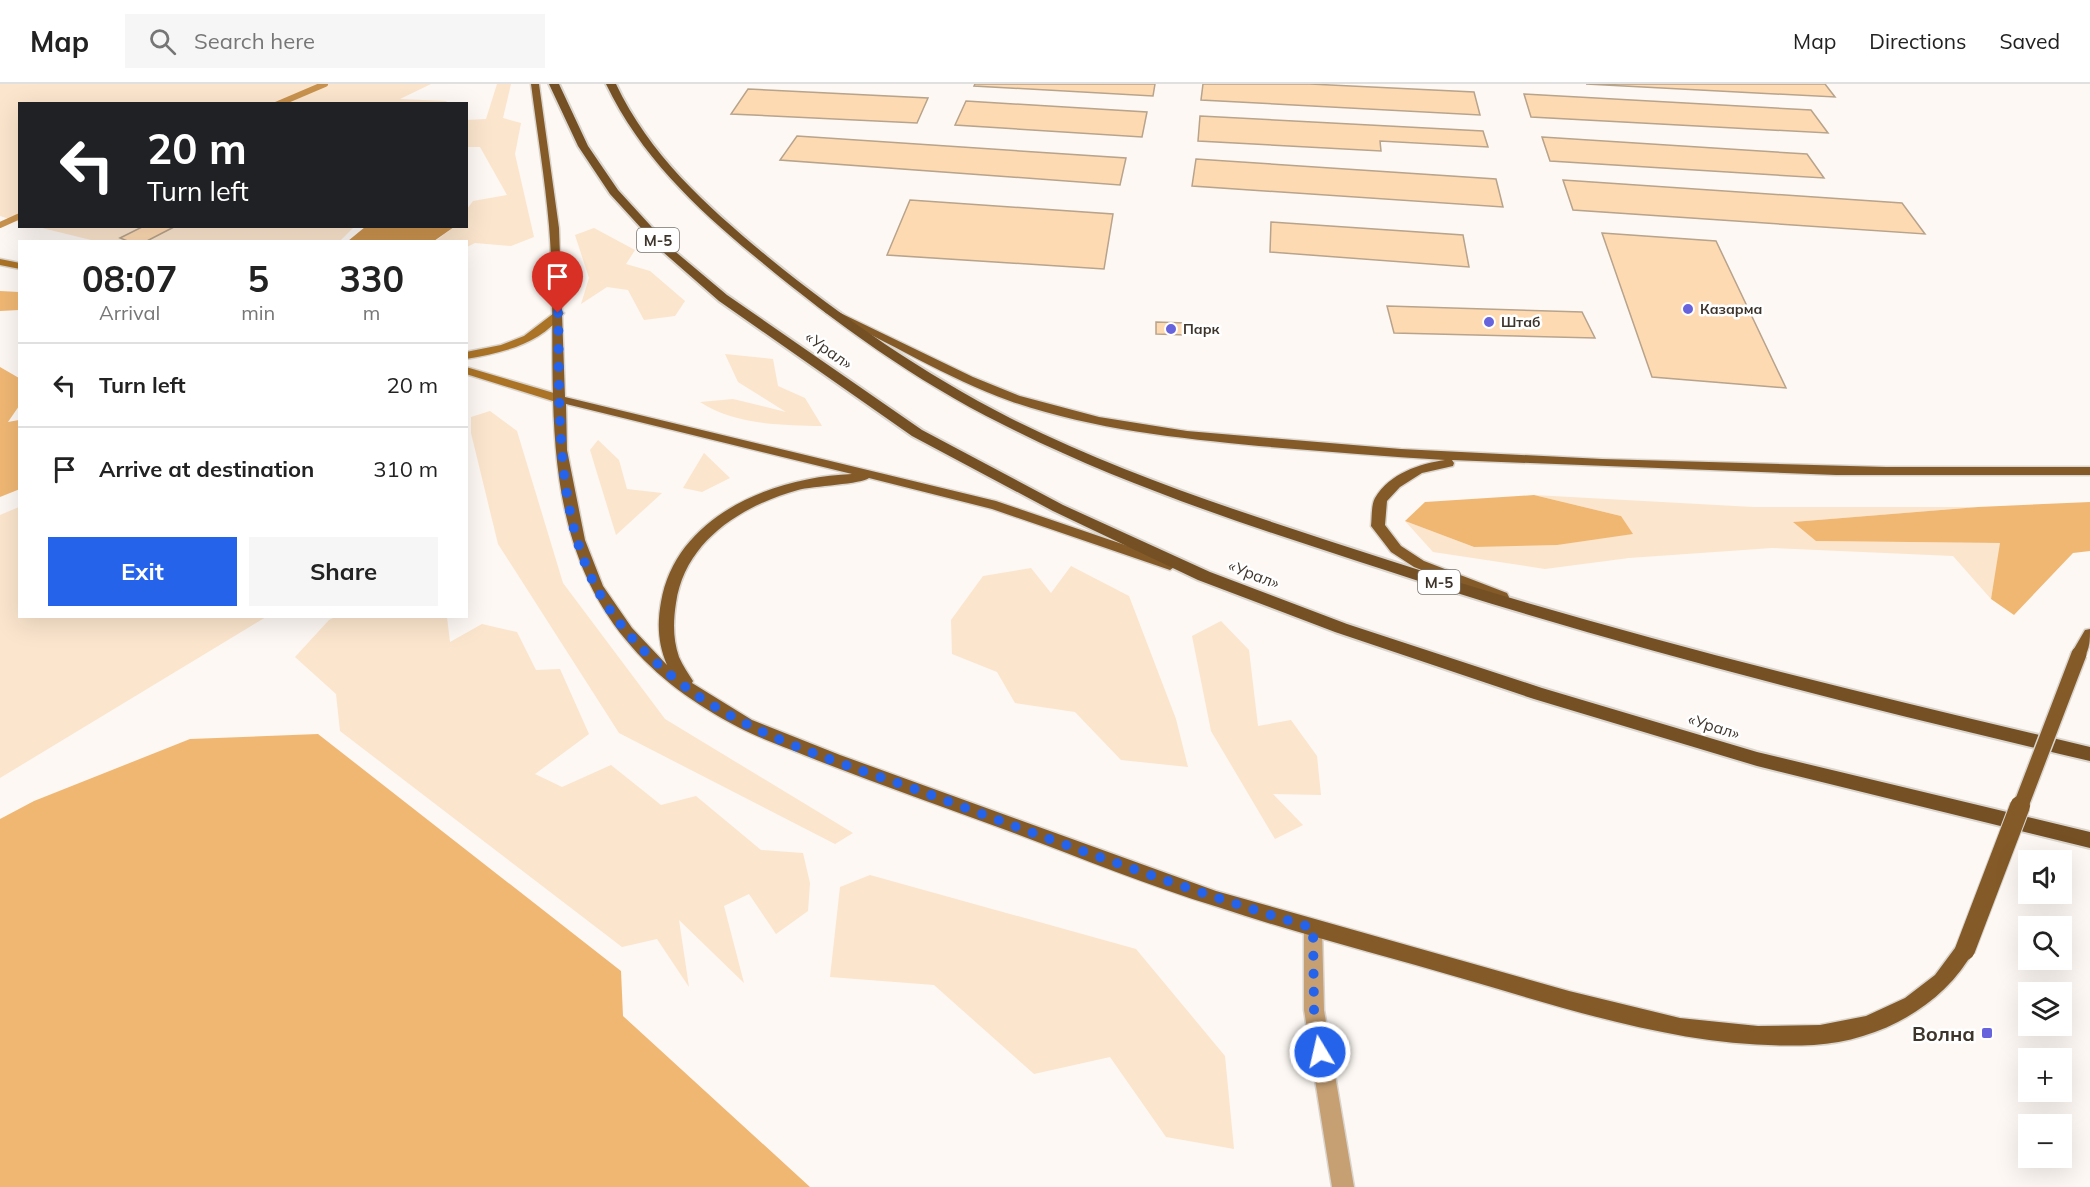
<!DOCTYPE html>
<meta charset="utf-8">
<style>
:root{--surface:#fff;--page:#f6f6f6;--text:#222;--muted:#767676;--line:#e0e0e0;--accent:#2563eb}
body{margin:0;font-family:Mulish,sans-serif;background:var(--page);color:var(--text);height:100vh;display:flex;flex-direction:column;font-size:22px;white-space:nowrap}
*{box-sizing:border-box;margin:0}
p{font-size:20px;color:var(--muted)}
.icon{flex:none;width:33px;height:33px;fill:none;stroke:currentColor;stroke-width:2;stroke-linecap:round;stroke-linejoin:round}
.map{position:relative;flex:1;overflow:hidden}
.details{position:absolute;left:18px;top:156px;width:450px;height:378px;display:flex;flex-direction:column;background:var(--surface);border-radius:0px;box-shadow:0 6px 24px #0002}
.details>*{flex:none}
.guide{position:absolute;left:18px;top:18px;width:450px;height:126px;border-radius:0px;box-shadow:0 6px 24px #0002;background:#202124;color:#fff;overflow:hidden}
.buttons{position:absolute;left:2018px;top:766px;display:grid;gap:12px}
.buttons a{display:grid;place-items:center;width:54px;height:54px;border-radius:0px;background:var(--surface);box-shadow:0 6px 24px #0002;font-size:30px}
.pin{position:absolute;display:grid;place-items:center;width:51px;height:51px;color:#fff;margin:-62px -26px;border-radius:50% 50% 50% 0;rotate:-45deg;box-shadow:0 0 6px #0007}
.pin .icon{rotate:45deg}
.me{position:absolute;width:66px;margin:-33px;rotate:351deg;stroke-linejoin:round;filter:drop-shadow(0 0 4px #0008)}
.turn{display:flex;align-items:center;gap:21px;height:126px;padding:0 30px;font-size:27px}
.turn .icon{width:78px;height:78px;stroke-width:2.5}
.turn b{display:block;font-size:42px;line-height:51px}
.eta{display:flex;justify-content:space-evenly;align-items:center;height:102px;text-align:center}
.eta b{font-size:36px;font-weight:700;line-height:42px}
.button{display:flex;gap:12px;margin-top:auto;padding:12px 30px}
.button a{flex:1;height:69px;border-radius:0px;background:var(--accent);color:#fff;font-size:24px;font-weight:700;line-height:69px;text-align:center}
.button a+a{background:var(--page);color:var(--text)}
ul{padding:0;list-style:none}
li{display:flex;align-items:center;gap:18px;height:84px;padding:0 30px;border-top:2px solid var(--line)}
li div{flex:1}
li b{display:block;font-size:22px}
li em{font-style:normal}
header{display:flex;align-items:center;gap:36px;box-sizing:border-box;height:84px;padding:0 30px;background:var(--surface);border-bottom:2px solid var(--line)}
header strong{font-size:28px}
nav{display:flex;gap:33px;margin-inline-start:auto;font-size:21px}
.search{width:420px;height:54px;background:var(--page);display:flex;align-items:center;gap:15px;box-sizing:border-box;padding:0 21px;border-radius:0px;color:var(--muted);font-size:22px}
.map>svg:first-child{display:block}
</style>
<header>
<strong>Map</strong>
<div class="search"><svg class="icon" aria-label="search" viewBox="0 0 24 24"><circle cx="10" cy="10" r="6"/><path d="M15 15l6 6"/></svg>Search here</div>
<nav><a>Map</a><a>Directions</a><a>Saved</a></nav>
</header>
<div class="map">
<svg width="2090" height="1103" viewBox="0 0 2090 1103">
<rect width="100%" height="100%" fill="#fdf8f3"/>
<!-- green -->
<g fill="#fbe5cd">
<path d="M0 0H431L400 15 446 17 448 19 20 20 19 138 0 132Z"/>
<path d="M497 0H511L503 34 521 39 515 70 534 153 511 162 475 159 467 163 466 158H434L454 143 466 142 467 125 473 117 507 111 480 63H467L466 36 486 35Z"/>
<path d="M38 143H354L339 158 95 157Z"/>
<path d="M594 144 635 166 626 180 650 187 685 217 675 232 644 236 628 206 607 203 581 220 589 194 575 151Z"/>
<path d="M725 270 773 275 778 302 805 314 822 342C783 341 734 341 700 318L733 315 786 328 738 298Z"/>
<path d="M490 327 517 347 563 499 665 635 853 749 835 760 619 649 498 460 471 349V333Z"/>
<path d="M598 356 619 376 627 405 662 409 616 451 590 366Z"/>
<path d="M704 369 730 394 702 408 683 404Z"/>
<path d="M1534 411 1753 423H1978L1794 438 1817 457 2001 459 1991 515 1953 472 1772 464 1629 474 1545 485 1433 468 1405 437 1474 463 1621 432Z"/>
<path d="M19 423 20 532 266 533 0 694V431Z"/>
<path d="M1071 482 1129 512 1176 635 1188 683 1121 676 1075 628 1015 619 997 588 952 570 951 536 983 492 1031 484 1051 509Z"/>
<path d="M337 532 447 533 450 558 482 540 517 548 536 586 560 585 589 650 535 690 562 703 611 681 661 721 696 712 761 766 803 769 810 799 808 827 776 850 749 810 724 822 744 899 679 836 689 903 657 855 622 863 340 647 336 610 295 573 329 536Z"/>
<path d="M1221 537 1249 566 1258 642 1291 636 1317 672 1321 711 1273 710 1303 741 1275 755 1211 647 1192 552Z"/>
<path d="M870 791 1136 865 1225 972 1234 1065 1166 1053 1110 973 1034 990 934 901 830 893 840 803Z"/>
</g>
<!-- forest -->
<g fill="#f0b773">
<path d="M0 207 19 208V226L0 227Z"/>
<path d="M0 283 19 294V322L8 338 19 336 20 405 0 413Z"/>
<path d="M1534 411 1621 432 1633 450 1557 461 1474 463 1405 437 1425 418Z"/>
<path d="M2090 418V467L2073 469 2014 531 1991 515 2000 459 1816 457 1793 438 1978 423Z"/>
<path d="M318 650 621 887 623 932 810 1103H0V735L34 717 190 655Z"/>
</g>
<!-- water -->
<path fill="#c9924e" d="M365 143V142L454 143 434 157H348Z"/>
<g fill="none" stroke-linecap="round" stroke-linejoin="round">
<!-- stream -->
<g stroke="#c9924e" stroke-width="6">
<path d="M278 20 325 0"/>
<path d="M0 141 20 132"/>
</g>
</g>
<!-- building -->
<g fill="#fedab3" stroke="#b8a38b" stroke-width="1.5">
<path d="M975 0H1155L1153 12 974 2Z"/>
<path d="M1203 0H1310L1474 8 1480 31 1201 16Z"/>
<path d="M1586 0H1825L1835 13Z"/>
<path d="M748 5 928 14 917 39 731 30Z"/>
<path d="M1524 10 1811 26 1828 49 1531 33Z"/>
<path d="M966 17 1147 28 1142 53 955 41Z"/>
<path d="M1200 32 1483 47 1488 63 1380 57 1381 67 1198 57Z"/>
<path d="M797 52 1126 74 1120 101 780 76Z"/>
<path d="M1542 53 1807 70 1824 94 1550 77Z"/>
<path d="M1196 75 1496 95 1503 123 1192 102Z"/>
<path d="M1563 96 1902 119 1925 150 1573 126Z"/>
<path d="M910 116 1113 130 1104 185 887 171Z"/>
<path d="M1271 138 1463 151 1469 183 1270 168Z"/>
<path d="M144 142H167L172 144 145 158H130L120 154Z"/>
<path d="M1602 149 1716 157 1786 304 1652 293Z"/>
<path d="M1387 222 1582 228 1595 254 1394 249Z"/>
<path d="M1156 238 1185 239 1186 251 1156 250Z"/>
</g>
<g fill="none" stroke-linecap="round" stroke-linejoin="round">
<!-- minor casing -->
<g stroke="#dad5cf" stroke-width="3">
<path id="minor" d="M1313 836 1320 838 1322 844 1324 926 1354 1103H1332L1304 926V844L1306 838Z"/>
</g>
<!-- secondary casing -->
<g stroke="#dad5cf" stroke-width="3">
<g id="secondary">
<path d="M0 175 20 179V185L0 181Z"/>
<path d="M558 226 564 229C539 261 504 268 466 275V268L501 261 524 252Z"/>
<path d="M466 283 564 312 566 315 564 318H556L466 290Z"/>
</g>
</g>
<!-- primary casing -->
<g stroke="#dad5cf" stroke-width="3">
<g id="primary">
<path d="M531 0H539L559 144 565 313 996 417 1175 478 1177 481 1170 486 992 425 869 394C863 400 812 402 798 406 741 422 685 457 676 519 673 538 673 556 679 573 683 582 688 589 693 597L692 599 752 636 840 671 1216 807 1569 907 1680 934 1758 942 1820 941 1866 932 1905 914 1935 891 1958 860 1965 857 1972 860 1974 866C1943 923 1878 957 1814 961 1694 967 1577 928 1464 895 1382 871 1299 850 1218 823 1146 801 1076 772 1006 746 939 721 871 698 804 671 782 662 759 654 738 643 696 621 656 593 626 556 528 438 561 283 549 142 545 95 537 47 531 0ZM566 320 852 390C774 393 676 431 661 518 657 540 658 560 667 581L632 544 603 502 585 456 567 366Z"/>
<path d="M830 224 973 293 1020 312 1099 333 1187 347 1401 365 1602 375 1886 383H2090V391H1836L1452 376 1454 379 1453 382 1422 389 1400 403 1387 417 1385 441 1401 462 1424 477 1507 509 1509 513 1507 517 1502 518 1414 483 1391 468 1371 442C1372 434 1371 421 1375 414 1390 389 1419 380 1445 376 1383 372 1321 367 1259 362 1176 354 1090 345 1010 317 946 294 888 257 826 229L824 227Z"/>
<path d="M2090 545C2090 556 2090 564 2084 574H2074L2071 570 2085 546Z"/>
</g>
</g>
<!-- trunk casing -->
<g stroke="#dad5cf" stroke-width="4">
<g id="trunk">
<path d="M549 0H559L588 62 618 106 671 164 727 211 922 346 1063 421 1210 488 1347 540 1542 604 1757 668 2090 748V764L1757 682 1534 615 1335 548 1198 496 1053 427 912 352 719 217 663 168 610 110 578 62Z"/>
<path d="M606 0H616C650 72 708 123 768 173 843 234 924 290 1010 334 1131 395 1263 435 1391 477 1621 551 1855 608 2090 663V677C1853 621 1617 562 1385 486 1256 444 1123 402 1002 340 914 296 834 238 759 176 697 125 641 73 606 0Z"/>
</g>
</g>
<!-- minor -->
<use href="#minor" fill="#c6a073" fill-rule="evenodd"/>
<!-- secondary -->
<use href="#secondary" fill="#ab7326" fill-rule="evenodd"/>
<!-- primary -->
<use href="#primary" fill="#845b28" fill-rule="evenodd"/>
<!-- trunk -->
<use href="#trunk" fill="#745024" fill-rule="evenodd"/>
<!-- primary-bridge-far1 casing -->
<g stroke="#dad5cf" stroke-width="18" stroke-linecap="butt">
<path id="primary-bridge-far1" d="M2020 724 2079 570"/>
</g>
<!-- primary-bridge casing -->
<g stroke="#dad5cf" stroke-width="22" stroke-linecap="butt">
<path id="primary-bridge" d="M1965 866 2020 722"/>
</g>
<!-- primary-bridge-far1 -->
<use href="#primary-bridge-far1" stroke="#845b28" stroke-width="15"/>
<!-- primary-bridge -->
<use href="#primary-bridge" stroke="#845b28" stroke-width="20"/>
</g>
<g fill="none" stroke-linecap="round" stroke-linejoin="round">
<!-- route -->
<path stroke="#2563eb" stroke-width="10" stroke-dasharray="0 18" d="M558 229C560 316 554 424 596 503 619 546 656 582 695 610 765 658 852 682 931 711 1057 758 1183 805 1313 844L1314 926 1320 968"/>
</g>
<!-- markers -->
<g fill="#6763dd" stroke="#fff" stroke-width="2">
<circle cx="1688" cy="225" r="6"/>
<circle cx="1489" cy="238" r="6"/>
<circle cx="1171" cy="245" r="6"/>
<rect x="1981" y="943" width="12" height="12" rx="3"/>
</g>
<g text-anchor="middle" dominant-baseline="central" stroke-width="5" stroke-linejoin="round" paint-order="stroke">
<!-- far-poi labels -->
<g font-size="14" font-weight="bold" fill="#3d342b" stroke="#fff" text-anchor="start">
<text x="1700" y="225">Казарма</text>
<text x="1501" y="238">Штаб</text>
<text x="1183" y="245">Парк</text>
</g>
<!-- shield labels -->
<g fill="#fff" stroke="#77716b" stroke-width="1.5">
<rect x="637" y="144" width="42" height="24" rx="4.5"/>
<rect x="1418" y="486" width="42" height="24" rx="4.5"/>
</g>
<g font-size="15" font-weight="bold" fill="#3d342b">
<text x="658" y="156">М-5</text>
<text x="1439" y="498">М-5</text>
</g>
<!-- street labels -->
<g font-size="16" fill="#3d342b" stroke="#fff">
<text transform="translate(829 266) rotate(35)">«Урал»</text>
<text transform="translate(1254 490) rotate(21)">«Урал»</text>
<text transform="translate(1714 642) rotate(17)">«Урал»</text>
</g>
<!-- near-poi labels -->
<g font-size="20" font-weight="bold" fill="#3d342b" stroke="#fff" text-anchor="end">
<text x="1975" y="949">Волна</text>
</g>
</g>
</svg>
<div class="buttons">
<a><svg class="icon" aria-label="sound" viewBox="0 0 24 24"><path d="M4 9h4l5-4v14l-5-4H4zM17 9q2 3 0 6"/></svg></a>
<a><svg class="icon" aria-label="search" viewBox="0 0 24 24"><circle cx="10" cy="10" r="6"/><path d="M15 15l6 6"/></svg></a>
<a><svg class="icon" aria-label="layers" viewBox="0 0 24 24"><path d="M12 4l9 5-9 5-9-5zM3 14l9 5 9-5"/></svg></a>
<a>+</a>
<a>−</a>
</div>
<div class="pin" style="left:558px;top:229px;background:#d93025"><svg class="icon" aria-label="arrive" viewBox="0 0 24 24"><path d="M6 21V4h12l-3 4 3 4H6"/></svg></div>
<svg class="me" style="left:1320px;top:968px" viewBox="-20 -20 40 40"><circle r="17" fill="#2563eb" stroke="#fff" stroke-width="3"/><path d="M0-11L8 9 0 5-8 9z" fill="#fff"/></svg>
<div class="guide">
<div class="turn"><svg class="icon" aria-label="left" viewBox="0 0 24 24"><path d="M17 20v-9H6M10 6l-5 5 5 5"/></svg><div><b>20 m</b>Turn left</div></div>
</div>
<section class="details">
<div class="eta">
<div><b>08:07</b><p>Arrival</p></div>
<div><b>5</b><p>min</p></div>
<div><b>330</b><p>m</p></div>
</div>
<ul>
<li><svg class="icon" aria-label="left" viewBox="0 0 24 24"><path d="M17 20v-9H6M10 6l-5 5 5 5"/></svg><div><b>Turn left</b></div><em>20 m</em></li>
<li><svg class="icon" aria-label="arrive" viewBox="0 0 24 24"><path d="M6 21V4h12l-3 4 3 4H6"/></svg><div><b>Arrive at destination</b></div><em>310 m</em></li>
</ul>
<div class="button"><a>Exit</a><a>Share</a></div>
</section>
</div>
